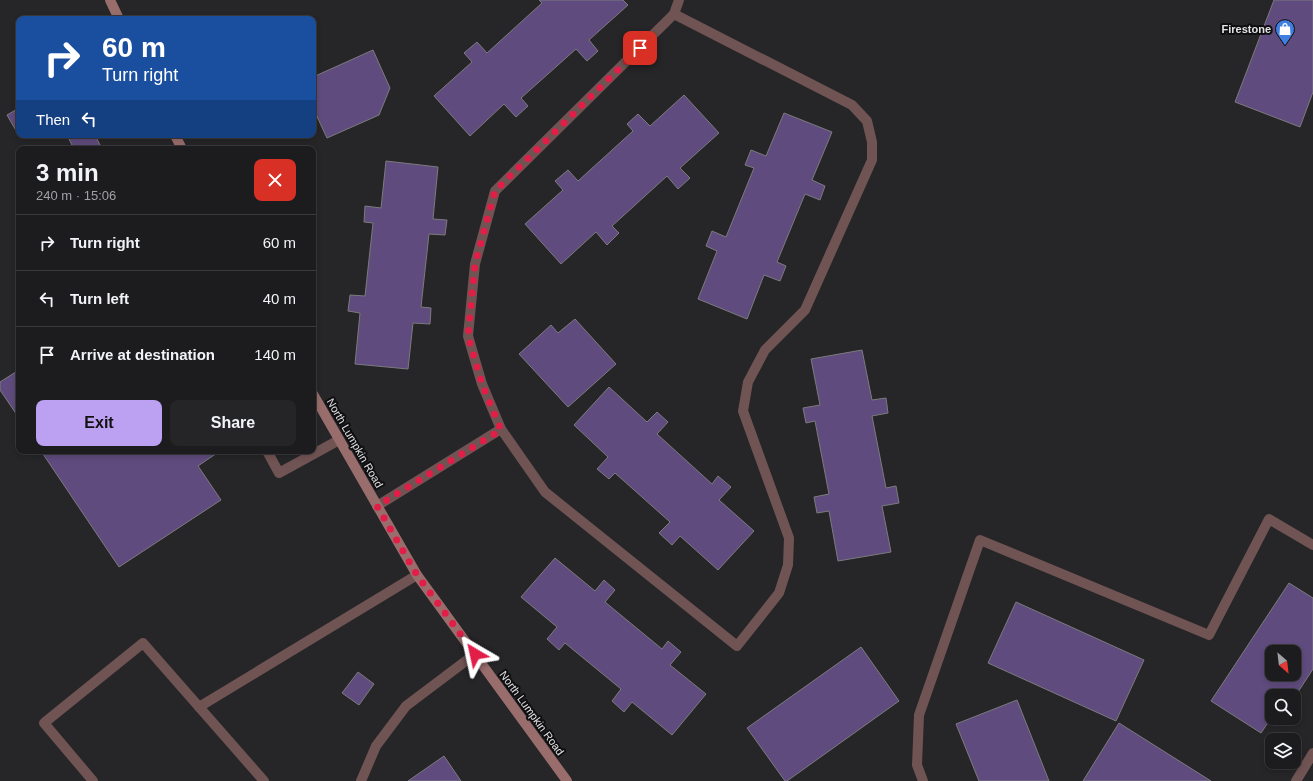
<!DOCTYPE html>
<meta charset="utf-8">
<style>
:root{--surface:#1c1c1e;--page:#252527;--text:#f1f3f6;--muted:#a0a1a4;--line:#3a3a3c;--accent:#bca0f2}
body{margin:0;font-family:Arial,sans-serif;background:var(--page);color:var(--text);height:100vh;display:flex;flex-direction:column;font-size:15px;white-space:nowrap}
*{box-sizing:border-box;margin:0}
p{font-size:13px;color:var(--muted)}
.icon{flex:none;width:22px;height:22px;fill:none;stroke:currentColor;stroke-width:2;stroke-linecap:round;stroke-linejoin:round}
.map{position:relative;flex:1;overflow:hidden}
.sheet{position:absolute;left:16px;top:146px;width:300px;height:308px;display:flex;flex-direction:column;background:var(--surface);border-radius:8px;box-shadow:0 2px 6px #0003,0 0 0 1px var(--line)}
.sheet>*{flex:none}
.top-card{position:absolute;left:16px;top:16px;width:300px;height:122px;border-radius:8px;box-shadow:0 2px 6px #0003,0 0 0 1px var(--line);background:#1a4fa0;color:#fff;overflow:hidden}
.needle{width:26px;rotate:152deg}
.tools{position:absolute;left:1265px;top:645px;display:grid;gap:8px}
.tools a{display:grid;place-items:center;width:36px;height:36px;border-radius:8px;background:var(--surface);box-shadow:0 2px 6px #0003,0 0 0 1px var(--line);font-size:20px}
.pin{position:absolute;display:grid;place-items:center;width:34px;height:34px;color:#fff;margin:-17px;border-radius:8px;box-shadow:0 2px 6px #0006}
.me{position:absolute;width:44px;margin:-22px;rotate:324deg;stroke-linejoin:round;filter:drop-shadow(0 0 3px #0008)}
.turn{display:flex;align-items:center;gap:14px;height:84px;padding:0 20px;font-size:18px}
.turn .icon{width:52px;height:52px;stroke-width:2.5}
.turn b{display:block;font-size:28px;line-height:34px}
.then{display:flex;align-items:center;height:38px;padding:0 20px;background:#0003;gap:8px;font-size:15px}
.round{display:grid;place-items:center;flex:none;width:42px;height:42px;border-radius:8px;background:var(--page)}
.overview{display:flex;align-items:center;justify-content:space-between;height:68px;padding:0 20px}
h1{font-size:24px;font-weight:700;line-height:30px}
.cta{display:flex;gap:8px;margin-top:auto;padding:8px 20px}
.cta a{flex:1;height:46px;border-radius:8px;background:var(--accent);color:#111;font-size:16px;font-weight:700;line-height:46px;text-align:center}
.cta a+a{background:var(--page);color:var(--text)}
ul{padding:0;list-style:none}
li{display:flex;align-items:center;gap:12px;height:56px;padding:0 20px;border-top:1px solid var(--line)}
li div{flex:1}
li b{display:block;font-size:15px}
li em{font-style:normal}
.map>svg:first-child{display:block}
</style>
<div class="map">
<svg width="1313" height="781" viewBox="0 0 1313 781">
<rect width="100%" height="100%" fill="#262528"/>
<!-- building -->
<g fill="#5f4b7d" stroke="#7c7b7e" fill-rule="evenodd">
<path d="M539 0H623L628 5 589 40 598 51 587 61 576 49 521 98 528 106 516 117 504 104 470 136 434 96 472 62 464 53 477 42 487 53 542 3Z"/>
<path d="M1274 0H1313V92L1300 127 1235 102Z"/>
<path d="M373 50 390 88 379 115 327 138 313 108V77Z"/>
<path d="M684 95 719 133 680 168 690 178 678 189 667 176 612 226 619 233 607 245 596 232 561 264 525 224 563 190 555 181 568 170 578 181 633 131 627 124 638 114 650 126Z"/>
<path d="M19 108V134H18L7 115Z"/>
<path d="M784 113 832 132 812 180 825 186 820 200 805 194 777 262 786 266 780 281 764 275 747 319 698 299 717 251 706 246 712 231 726 237 754 168 745 165 751 150 766 156Z"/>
<path d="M67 135H95L102 149H74Z"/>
<path d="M386 161 438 167 433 219 447 220 445 235 429 234 421 307 431 308 430 324 413 323 408 369 355 364 360 313 348 311 350 295 365 296 373 223 364 222 365 206 381 208Z"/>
<path d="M575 319 616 364 568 407 519 354 551 325 558 333Z"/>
<path d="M862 350 872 400 886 398 888 413 872 416 886 488 896 486 899 503 882 506 891 552 838 561 829 511 817 513 814 497 829 494 815 421 806 423 803 408 820 405 811 359Z"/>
<path d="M19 370V418L0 390V382Z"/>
<path d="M609 387 647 422 657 412 668 422 657 434 712 484 718 476 731 487 719 500 754 531 718 570 680 536 672 545 659 533 670 522 615 473 609 479 597 469 608 457 574 425Z"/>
<path d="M41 451H220L198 466 221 500 119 567Z"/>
<path d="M555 558 595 591 604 580 615 590 605 602 662 649 668 641 681 652 670 665 706 694 672 735 632 702 624 712 612 701 621 689 565 643 559 650 547 639 557 627 521 597Z"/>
<path d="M1289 583 1313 598V669L1294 698V696H1272V718H1281L1276 726 1269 721 1261 733 1211 701ZM1272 652H1294V674H1272Z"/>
<path d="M1016 602 1144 660 1116 721 988 663Z"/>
<path d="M861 647 899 701 787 781H785L747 728Z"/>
<path d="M358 672 374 684 359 705 342 693Z"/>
<path d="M1017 700 1049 781H979L956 724Z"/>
<path d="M1119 723 1211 781H1083Z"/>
<path d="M444 756 461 781H408Z"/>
</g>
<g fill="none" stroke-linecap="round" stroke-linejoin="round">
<!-- lane -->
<g stroke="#705453" stroke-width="10">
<path d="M267 451 279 473 339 440"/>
<path d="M199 707 417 575"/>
<path d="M93 781 44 723 143 643 264 781"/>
<path d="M361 781 376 746 406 706 475 654"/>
</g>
<!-- street -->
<g stroke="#705453" stroke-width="10">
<path d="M674 14 679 0"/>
<path d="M377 506 501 429 545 492 737 646 779 593 788 565 789 538 743 411 748 382 765 350 805 310 872 160V142L867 121 852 105 674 14 495 191 475 264 468 336 482 384 501 429"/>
<path d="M923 781 917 765 919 715 980 540 1209 635 1269 519 1313 545"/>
<path d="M1296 781 1313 753"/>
</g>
<!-- secondary -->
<g stroke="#996d6c" stroke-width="10">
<path d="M110 0 119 19"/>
<path d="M175 135 182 149"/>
<path d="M313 394 417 575 567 781"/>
</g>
</g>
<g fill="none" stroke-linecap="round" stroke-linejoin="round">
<!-- route -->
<path stroke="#e11d48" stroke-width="7" stroke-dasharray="0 12.6" d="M475 654 417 575 377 506 501 430 482 384 468 336 475 264 495 191 640 48"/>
</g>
<!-- icons -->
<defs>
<g id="shop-pin" transform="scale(1)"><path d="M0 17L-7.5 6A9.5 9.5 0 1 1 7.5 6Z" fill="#3f7fe0" stroke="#0f0e10"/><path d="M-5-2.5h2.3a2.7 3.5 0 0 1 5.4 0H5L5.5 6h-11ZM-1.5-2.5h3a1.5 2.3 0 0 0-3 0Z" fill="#fff"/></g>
</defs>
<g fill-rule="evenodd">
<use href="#shop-pin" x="1285" y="29"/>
</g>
<g text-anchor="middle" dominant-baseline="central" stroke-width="4" stroke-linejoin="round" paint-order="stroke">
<!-- poi labels -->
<g font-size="11" font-weight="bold" fill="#e2e2e4" stroke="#0f0e10" text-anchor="end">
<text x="1271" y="29">Firestone</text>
</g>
<!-- street labels -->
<g font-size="11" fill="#e2e2e4" stroke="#0f0e10">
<text transform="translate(355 443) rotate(60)">North Lumpkin Road</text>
<text transform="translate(532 713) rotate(54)">North Lumpkin Road</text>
</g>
</g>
</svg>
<div class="tools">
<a><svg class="needle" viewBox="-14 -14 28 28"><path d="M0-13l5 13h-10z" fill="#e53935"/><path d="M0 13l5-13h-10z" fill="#a0a1a4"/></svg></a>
<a><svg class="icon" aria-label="search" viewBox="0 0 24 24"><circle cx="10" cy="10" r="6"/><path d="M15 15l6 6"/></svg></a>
<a><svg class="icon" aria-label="layers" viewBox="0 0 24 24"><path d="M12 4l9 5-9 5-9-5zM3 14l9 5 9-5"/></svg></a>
</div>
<div class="pin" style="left:640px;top:48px;background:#d93025"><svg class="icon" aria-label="arrive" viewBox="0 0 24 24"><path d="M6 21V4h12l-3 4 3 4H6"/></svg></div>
<svg class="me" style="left:475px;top:654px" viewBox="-20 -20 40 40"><path d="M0-17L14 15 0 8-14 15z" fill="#e11d48" stroke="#fff" stroke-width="4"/></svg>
<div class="top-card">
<div class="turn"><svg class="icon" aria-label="right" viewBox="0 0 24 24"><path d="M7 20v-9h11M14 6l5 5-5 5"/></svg><div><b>60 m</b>Turn right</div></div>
<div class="then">Then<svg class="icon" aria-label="left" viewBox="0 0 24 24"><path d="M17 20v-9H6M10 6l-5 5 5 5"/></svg></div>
</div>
<section class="sheet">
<div class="overview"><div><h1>3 min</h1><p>240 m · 15:06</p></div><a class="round" style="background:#d93025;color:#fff"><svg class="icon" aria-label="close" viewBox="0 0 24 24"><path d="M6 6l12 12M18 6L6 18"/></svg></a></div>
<ul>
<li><svg class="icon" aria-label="right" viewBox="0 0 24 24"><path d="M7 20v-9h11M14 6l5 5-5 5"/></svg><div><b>Turn right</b></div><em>60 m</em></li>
<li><svg class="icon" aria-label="left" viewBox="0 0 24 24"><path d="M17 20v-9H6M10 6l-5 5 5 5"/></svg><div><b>Turn left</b></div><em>40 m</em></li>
<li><svg class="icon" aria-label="arrive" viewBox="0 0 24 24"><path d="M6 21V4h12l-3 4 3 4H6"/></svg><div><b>Arrive at destination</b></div><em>140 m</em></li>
</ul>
<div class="cta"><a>Exit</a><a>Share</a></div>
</section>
</div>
